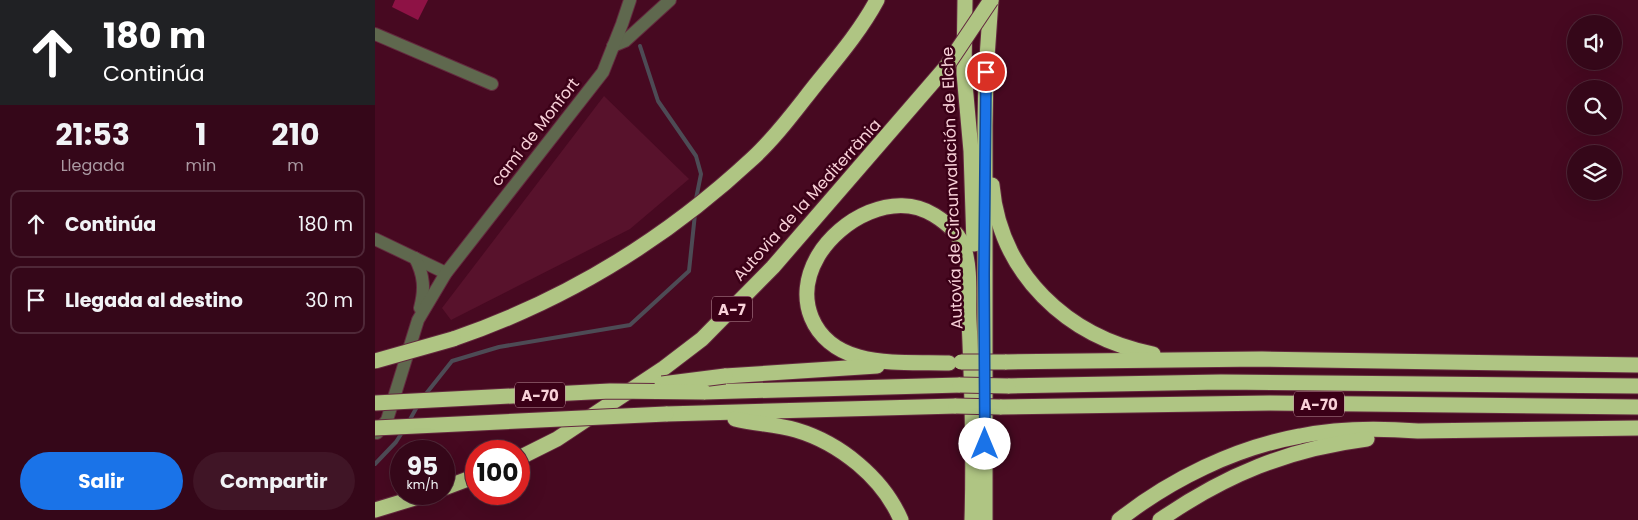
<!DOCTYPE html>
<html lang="es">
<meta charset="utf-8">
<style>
:root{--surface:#350719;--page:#401526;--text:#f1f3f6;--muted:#aa99a2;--line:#4f2838;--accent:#1a73e8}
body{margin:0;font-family:Poppins,sans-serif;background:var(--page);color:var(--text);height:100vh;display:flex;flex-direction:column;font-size:19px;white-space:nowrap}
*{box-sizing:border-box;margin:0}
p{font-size:16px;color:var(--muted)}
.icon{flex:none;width:28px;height:28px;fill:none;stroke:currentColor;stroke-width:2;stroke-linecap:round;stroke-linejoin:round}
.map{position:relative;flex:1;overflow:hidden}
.panel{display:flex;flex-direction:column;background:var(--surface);width:375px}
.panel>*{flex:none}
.hud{background:#202124;color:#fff;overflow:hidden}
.fabs{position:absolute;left:1192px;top:15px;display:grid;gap:10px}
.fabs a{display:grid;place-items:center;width:55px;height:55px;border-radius:50%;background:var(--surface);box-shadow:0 5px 20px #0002,0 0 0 1px var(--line);font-size:25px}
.speed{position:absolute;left:15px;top:440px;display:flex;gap:10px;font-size:25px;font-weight:700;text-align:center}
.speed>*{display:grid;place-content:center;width:65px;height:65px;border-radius:50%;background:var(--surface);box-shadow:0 5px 20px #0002,0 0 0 1px var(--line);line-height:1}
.speed small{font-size:12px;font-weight:400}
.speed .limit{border:8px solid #d22;background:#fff;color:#111}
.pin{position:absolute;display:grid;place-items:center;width:42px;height:42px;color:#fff;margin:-21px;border:2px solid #fff;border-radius:50%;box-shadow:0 1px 5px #0007}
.me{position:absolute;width:55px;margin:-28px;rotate:0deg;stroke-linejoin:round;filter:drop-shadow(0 0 4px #0008)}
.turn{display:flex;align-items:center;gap:18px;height:105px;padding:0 20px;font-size:22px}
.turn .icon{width:65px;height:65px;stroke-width:2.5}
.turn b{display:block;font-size:35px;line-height:42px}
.eta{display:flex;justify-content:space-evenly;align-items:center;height:85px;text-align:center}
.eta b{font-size:30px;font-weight:700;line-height:35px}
.cta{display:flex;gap:10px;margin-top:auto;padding:10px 20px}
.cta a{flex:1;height:58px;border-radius:30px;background:var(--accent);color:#fff;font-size:20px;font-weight:700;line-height:58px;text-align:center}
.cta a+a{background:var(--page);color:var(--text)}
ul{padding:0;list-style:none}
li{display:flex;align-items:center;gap:15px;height:68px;margin:0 10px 8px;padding:0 10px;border:2px solid var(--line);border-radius:10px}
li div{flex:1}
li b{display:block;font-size:19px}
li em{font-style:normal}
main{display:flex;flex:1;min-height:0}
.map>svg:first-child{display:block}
</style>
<main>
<section class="panel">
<div class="hud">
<div class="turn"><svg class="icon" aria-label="ahead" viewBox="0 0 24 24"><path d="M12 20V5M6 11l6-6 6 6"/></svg><div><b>180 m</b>Continúa</div></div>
</div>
<div class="eta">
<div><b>21:53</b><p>Llegada</p></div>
<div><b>1</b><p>min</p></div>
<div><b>210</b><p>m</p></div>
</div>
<ul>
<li><svg class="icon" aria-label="ahead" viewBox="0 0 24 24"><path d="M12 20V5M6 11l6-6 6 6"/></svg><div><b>Continúa</b></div><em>180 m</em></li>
<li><svg class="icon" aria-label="arrive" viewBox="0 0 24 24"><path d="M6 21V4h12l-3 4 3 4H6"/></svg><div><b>Llegada al destino</b></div><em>30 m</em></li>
</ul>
<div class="cta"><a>Salir</a><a>Compartir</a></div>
</section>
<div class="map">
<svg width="1263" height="520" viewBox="0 0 1263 520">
<rect width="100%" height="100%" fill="#470921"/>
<!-- built -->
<path fill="#58122c" d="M229 96 314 179 255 229 76 320 67 308Z"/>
<!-- green -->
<path fill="#8e1245" d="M20 0H53L43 20 17 7Z"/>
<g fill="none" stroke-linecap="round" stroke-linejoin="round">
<!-- stream -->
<g stroke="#4d4b55" stroke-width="4">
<path d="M265 46 283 101 321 156 326 174 321 199"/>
<path d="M50 395 77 361 124 347 255 325 314 271 320 214"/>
<path d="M33 423 43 405"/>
<path d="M0 464 21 442 28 431"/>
</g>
<!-- minor casing -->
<g stroke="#63293e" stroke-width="14">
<g id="minor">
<path d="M0 34 117 84"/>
<path d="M238 46 250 41 295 0"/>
<path d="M0 239 71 273"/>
<path d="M40 258C49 275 50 289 45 308"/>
<path d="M2 433 12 420 43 320 71 273 228 72 247 24 255 0"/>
</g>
</g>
<!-- highway casing -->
<g stroke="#63293e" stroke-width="17">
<g id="highway">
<path d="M590 0 589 73 596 151 599 244"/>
<path d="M617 185C625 274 692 337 778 354"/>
<path d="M78 339C192 300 290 240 378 158 402 136 422 108 442 83 463 57 486 30 502 0"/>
<path d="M630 362 887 359 1263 365"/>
<path d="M574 363C545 362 513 365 484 357 437 344 418 299 443 256 465 219 519 190 559 215 572 223 584 233 589 248 596 270 593 297 594 320 597 386 599 453 597 520"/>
<path d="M350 376 502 366"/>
<path d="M633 386 846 382 1263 386"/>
<path d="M329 392 585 385"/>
<path d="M625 407 895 403 1263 407"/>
<path d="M291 414 581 406"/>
<path d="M360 419C380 424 401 424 421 430 465 443 508 478 526 520"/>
<path d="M144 458 182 439 289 368 327 339 398 267 571 67"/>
<path d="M69 488 101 476"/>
<path d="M0 510 53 494"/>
<path d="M610 520V126L611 72 616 0"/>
<path d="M744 520C796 479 860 448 925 436 963 428 1005 428 1043 431L1263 428"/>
<path d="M785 520C850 475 913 449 992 439"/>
</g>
</g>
<!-- minor -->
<use href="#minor" stroke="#5f684e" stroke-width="12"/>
<!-- highway -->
<use href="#highway" stroke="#afc583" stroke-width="15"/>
<!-- highway-bridge casing -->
<g stroke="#63293e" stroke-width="17" stroke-linecap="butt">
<g id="highway-bridge">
<path d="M571 67 616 0"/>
<path d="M0 361 78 339"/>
<path d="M586 362H630"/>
<path d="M287 384 350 376"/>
<path d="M585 385 633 386"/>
<path d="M0 403 235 391 329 392"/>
<path d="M581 406 625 407"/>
<path d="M0 428 291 414"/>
</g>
</g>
<!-- highway-bridge -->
<use href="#highway-bridge" stroke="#afc583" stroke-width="15"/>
</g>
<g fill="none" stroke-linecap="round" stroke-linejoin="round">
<!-- route casing -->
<g stroke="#114b97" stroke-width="12">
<path id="route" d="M610 444 609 274 611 72"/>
</g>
<!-- route -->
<use href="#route" stroke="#1a73e8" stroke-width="9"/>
</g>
<g text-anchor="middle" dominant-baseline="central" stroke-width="5" stroke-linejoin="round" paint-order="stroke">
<!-- shield labels -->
<g fill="#3b0017" stroke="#c0929f" stroke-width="1">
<rect x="337" y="296.5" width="40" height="25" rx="4"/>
<rect x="140" y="382.5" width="50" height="25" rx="4"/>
<rect x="919" y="391.5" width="50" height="25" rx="4"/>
</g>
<g font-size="15" font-weight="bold" fill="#f9d1d9">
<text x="357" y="309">A-7</text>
<text x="165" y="395">A-70</text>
<text x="944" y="404">A-70</text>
</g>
<!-- street labels -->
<g font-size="16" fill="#f9d1d9" stroke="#3b0017">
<text transform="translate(160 132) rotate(-52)">camí de Monfort</text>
<text transform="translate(577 188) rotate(-92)">Autovía de Circunvalación de Elche</text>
<text transform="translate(432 200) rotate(-48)">Autovia de la Mediterrània</text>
</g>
</g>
</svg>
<div class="fabs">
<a><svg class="icon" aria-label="sound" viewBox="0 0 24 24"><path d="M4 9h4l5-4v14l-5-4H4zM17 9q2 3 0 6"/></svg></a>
<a><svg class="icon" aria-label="search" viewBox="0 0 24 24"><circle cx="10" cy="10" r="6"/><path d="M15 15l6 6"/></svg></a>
<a><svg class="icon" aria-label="layers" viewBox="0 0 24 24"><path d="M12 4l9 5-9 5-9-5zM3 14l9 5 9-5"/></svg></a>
</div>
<div class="speed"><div>95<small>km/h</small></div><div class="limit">100</div></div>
<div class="pin" style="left:611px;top:72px;background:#d93025"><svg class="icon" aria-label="arrive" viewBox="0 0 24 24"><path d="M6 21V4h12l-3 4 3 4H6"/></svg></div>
<svg class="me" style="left:610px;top:444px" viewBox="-20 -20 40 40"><circle r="19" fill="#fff"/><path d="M0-13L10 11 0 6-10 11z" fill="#1a73e8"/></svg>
</div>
</main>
